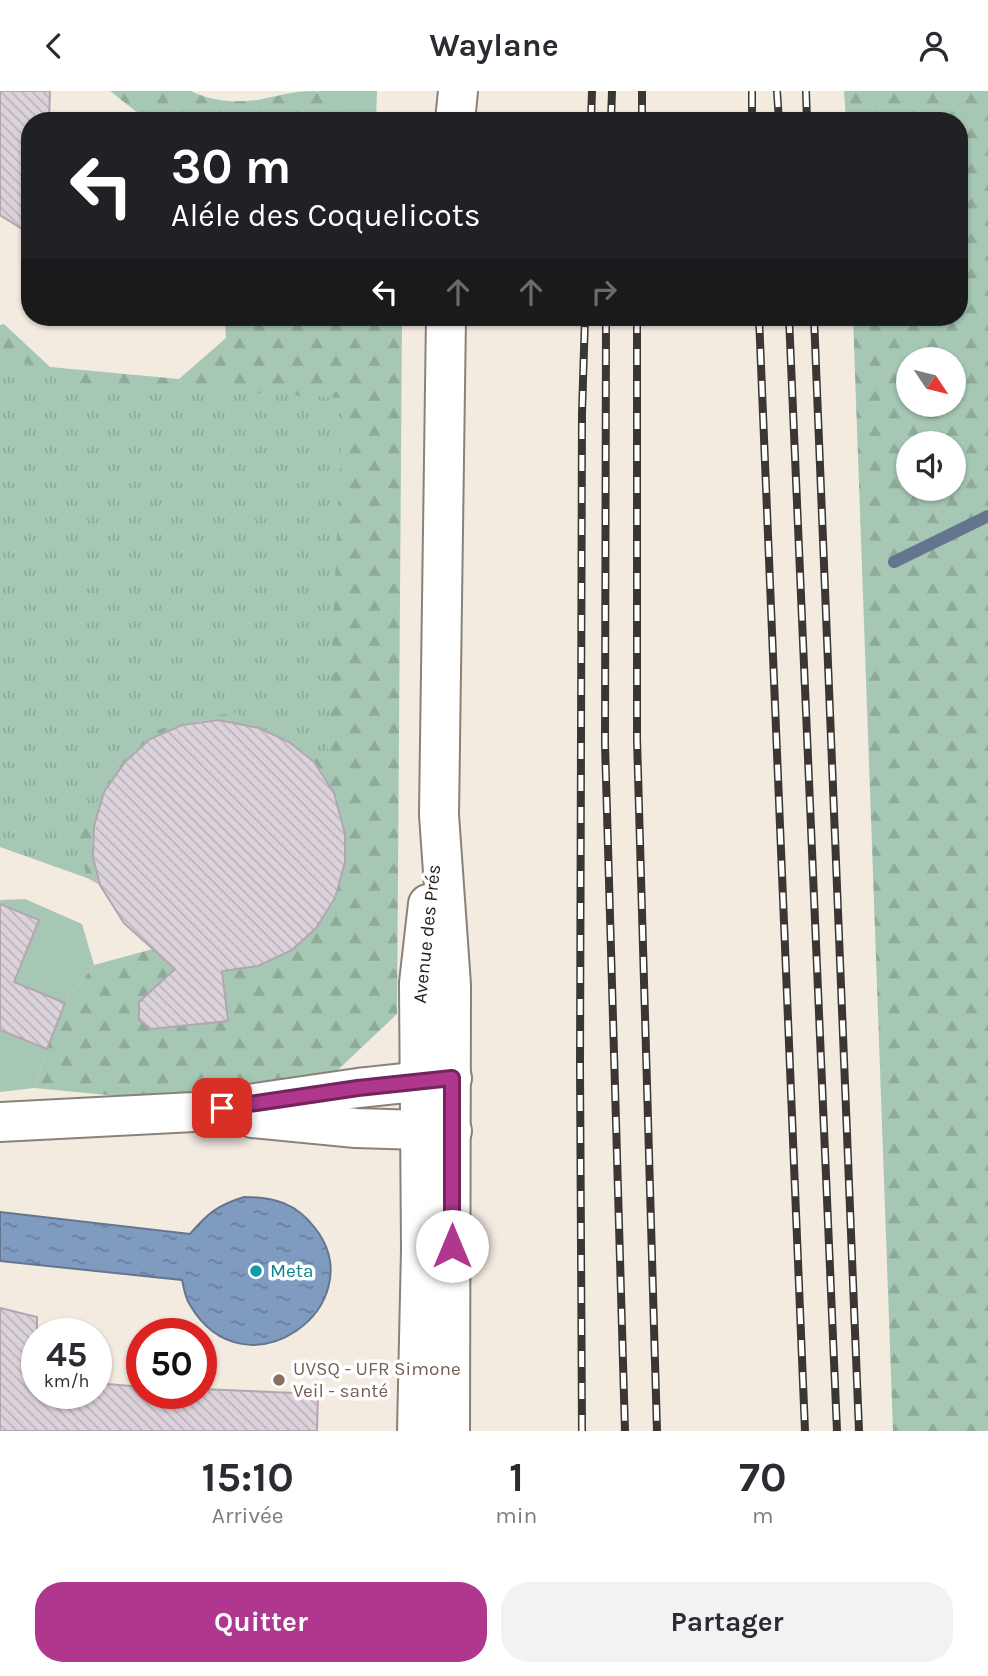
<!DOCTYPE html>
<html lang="fr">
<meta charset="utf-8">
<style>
:root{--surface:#fff;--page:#f2f2f3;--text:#2b2b33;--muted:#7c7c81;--accent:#af378d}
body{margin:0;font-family:Karla,sans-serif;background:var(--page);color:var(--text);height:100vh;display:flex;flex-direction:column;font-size:26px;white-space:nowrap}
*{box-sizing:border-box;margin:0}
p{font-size:23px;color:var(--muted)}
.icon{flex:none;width:38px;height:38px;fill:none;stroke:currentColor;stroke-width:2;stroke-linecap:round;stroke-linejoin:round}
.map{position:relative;height:1340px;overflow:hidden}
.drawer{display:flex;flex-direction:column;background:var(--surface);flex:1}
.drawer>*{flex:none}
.banner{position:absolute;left:21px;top:21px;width:947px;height:214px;border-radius:28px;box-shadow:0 2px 5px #0004;background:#202124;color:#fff;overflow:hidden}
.needle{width:46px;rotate:125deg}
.tools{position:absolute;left:896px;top:256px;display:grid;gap:14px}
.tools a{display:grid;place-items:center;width:70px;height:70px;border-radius:50%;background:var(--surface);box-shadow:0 2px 5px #0004;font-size:35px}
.speed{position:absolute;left:21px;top:1227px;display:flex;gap:14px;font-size:35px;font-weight:700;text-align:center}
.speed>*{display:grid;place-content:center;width:91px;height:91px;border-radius:50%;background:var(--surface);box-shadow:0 2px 5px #0004;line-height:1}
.speed small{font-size:18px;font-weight:400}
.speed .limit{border:10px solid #d22;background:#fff;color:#111}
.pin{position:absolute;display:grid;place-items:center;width:60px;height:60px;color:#fff;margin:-30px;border-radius:14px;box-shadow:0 4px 10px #0006}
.me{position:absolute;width:77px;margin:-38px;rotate:0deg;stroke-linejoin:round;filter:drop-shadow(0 0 5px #0008)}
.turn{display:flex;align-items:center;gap:24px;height:147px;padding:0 35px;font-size:32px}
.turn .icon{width:91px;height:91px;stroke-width:2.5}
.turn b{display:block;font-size:49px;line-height:60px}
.lanes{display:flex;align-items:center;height:66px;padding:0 35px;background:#0003;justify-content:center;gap:35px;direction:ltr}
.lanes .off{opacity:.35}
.eta{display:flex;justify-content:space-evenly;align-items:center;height:119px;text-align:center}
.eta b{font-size:42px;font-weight:700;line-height:49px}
.action{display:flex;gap:14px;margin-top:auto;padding:14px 35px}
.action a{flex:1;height:80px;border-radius:28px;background:var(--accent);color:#fff;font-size:28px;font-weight:700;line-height:80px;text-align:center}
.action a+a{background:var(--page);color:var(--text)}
header{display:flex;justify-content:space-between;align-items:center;height:91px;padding:0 35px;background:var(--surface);font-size:32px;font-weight:700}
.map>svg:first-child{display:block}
</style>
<header><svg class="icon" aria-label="back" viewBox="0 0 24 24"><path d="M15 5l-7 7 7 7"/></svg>Waylane<svg class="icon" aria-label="person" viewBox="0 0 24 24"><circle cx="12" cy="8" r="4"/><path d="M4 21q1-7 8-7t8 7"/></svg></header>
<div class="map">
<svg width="988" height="1340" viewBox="0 0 988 1340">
<defs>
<pattern id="forest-firs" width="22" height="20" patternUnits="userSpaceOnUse" patternTransform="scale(1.75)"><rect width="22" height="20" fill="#a5c7b3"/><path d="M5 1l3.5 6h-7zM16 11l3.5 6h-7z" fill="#8eaa99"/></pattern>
<pattern id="park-tufts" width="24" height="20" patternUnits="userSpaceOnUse" patternTransform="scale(1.75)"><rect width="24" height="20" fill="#a5c7b3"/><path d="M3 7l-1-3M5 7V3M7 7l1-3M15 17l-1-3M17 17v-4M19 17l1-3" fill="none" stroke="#8eaa99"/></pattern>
<pattern id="water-ripples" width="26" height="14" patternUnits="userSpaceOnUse" patternTransform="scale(1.75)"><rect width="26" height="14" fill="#7f9bc0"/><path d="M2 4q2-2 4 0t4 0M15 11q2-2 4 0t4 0" fill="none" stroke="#687e9b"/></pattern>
<pattern id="building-back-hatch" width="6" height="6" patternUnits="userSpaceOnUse" patternTransform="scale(1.75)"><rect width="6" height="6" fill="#dcd2db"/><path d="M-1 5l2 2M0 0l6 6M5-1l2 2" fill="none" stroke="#bcb4bb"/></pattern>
</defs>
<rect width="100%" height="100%" fill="#f3eae0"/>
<!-- grass -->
<g fill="#a5c7b3">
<path d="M317 0H377L376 30H360Z"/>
<path d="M25 808 82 833 94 874 65 912 14 891 0 809Z"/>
<path d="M0 939 47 958 34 997 0 1001Z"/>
</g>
<!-- forest -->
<g fill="url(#forest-firs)" fill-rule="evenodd">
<path d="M110 0H191C214 12 246 13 271 6 287 3 296 0 314 0 326 2 349 22 360 30H148Z"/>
<path d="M844 0H988V1340H893L853 226H959V30H846ZM908 268H954V313H908ZM908 352H954V397H908Z"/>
<path d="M225 226H402L397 923 324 992 170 1010 34 997 47 958 65 912 94 874 153 858C164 864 175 871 187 875 202 881 223 880 239 878 315 868 360 794 339 722 334 704 326 684 313 670 290 646 259 637 228 631 205 626 171 634 152 648 145 652 141 663 137 669 128 683 97 724 94 737 90 756 95 775 100 794L33 757 0 315V234L4 233 50 276 179 288 226 247Z"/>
</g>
<!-- park -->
<path fill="url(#park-tufts)" d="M0 259 64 291 343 307 327 673 234 621 142 642 77 740 87 787 0 756Z"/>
<!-- water -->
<path fill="url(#water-ripples)" stroke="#63768e" stroke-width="2" d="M244 1106C274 1106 296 1112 315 1137 375 1214 246 1309 190 1214 185 1207 184 1197 182 1189L0 1170V1121L190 1143C208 1122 218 1114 244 1106Z"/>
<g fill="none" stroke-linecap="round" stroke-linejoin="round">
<!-- stream -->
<path stroke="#63768e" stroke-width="12" d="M894 471 988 425"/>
</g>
<!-- building -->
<g fill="url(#building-back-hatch)" stroke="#b1a7b0" stroke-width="2">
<path d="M0 0H50L49 30H30V143L0 124Z"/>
<path d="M218 629 259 637 289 651 314 671 334 702 345 743V771L335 807 316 837 292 859 258 875 222 880 228 930 151 938 139 929V911L175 878 124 832 100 794 93 766 94 735 104 701 125 671 150 648 182 634Z"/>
<path d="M0 813 39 829 14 891 65 912 47 958 0 939Z"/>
<path d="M0 1217 37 1226V1302H96V1292L142 1296V1302L201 1305V1298L318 1303 317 1340H0Z"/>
</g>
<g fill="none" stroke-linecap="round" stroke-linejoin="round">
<!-- street casing -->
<g stroke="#8a8279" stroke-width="42">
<g id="street">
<path d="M252 1027 356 1037 452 1040"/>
<path d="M0 1031 194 1021 358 997 452 987"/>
</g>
</g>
<!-- secondary casing -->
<g stroke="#8a8279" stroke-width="42">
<g id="secondary">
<path d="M455 30 458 0"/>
<path d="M446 226 439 724 451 894 450 1340"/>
<path d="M417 1340 421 1158 419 892 428 813"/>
</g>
</g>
<!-- street -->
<use href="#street" stroke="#fff" stroke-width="38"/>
<!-- secondary -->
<use href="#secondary" stroke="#fff" stroke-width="38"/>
<!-- rail casing -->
<g stroke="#3a3631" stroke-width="8">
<g id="rail">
<path d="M752 0V30"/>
<path d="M777 0 779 30"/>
<path d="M806 0 807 30"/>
<path d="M591 30 592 0"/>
<path d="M611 30 612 0"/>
<path d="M642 30V0"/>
<path d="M606 226 605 653 625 1340"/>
<path d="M637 226V648L657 1340"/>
<path d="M759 226 805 1340"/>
<path d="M789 226 837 1340"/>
<path d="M814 226 859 1340"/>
<path d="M582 1340 580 975 582 322 585 226"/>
</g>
</g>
<!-- rail -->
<use href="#rail" stroke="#fff" stroke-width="5" stroke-dasharray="16" stroke-linecap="butt"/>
</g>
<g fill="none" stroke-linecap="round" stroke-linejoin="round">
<!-- route casing -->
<g stroke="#72245c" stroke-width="18">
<path id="route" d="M222 1017 358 997 452 987V1155"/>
</g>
<!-- route -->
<use href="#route" stroke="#af378d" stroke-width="12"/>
</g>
<!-- markers -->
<circle fill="#0f9aa8" stroke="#fff" stroke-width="2.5" cx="256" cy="1180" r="7"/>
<circle fill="#8d6e63" stroke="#fff" stroke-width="2.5" cx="279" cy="1289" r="7"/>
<g text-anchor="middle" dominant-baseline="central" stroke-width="7" stroke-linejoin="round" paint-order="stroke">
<!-- street labels -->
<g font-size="19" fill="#211e1a" stroke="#fff">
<text transform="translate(427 843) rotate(-84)">Avenue des Prés</text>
</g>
<!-- culture labels -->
<g font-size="19" fill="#0d838f" stroke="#fff" text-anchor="start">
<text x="270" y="1180">Meta</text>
</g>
<!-- education labels -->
<g font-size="19" fill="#785e54" stroke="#fff" text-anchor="start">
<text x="293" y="1278">UVSQ - UFR Simone<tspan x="293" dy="22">Veil - santé</tspan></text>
</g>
</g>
</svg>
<div class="tools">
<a><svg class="needle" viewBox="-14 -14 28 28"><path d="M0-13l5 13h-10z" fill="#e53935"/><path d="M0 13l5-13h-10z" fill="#7c7c81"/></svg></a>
<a><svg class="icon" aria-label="sound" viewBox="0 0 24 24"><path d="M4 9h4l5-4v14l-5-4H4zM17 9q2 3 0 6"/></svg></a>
</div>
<div class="speed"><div>45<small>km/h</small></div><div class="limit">50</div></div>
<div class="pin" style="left:222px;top:1017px;background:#d93025"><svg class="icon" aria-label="arrive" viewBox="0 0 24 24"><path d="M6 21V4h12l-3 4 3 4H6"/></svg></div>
<svg class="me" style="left:452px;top:1155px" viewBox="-20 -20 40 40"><circle r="19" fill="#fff"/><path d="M0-13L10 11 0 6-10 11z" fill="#af378d"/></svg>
<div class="banner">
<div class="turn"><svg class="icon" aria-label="left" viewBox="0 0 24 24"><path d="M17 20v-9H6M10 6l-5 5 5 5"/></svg><div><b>30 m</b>Aléle des Coquelicots</div></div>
<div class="lanes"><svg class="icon" aria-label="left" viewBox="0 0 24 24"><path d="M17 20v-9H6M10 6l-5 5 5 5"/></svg><svg class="icon off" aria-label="ahead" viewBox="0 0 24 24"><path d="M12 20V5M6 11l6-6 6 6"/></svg><svg class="icon off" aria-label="ahead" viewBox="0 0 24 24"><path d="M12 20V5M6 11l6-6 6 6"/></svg><svg class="icon off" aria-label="right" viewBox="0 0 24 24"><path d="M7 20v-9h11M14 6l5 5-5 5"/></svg></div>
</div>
</div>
<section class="drawer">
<div class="eta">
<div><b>15:10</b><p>Arrivée</p></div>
<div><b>1</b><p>min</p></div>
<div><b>70</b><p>m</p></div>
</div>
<div class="action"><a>Quitter</a><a>Partager</a></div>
</section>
